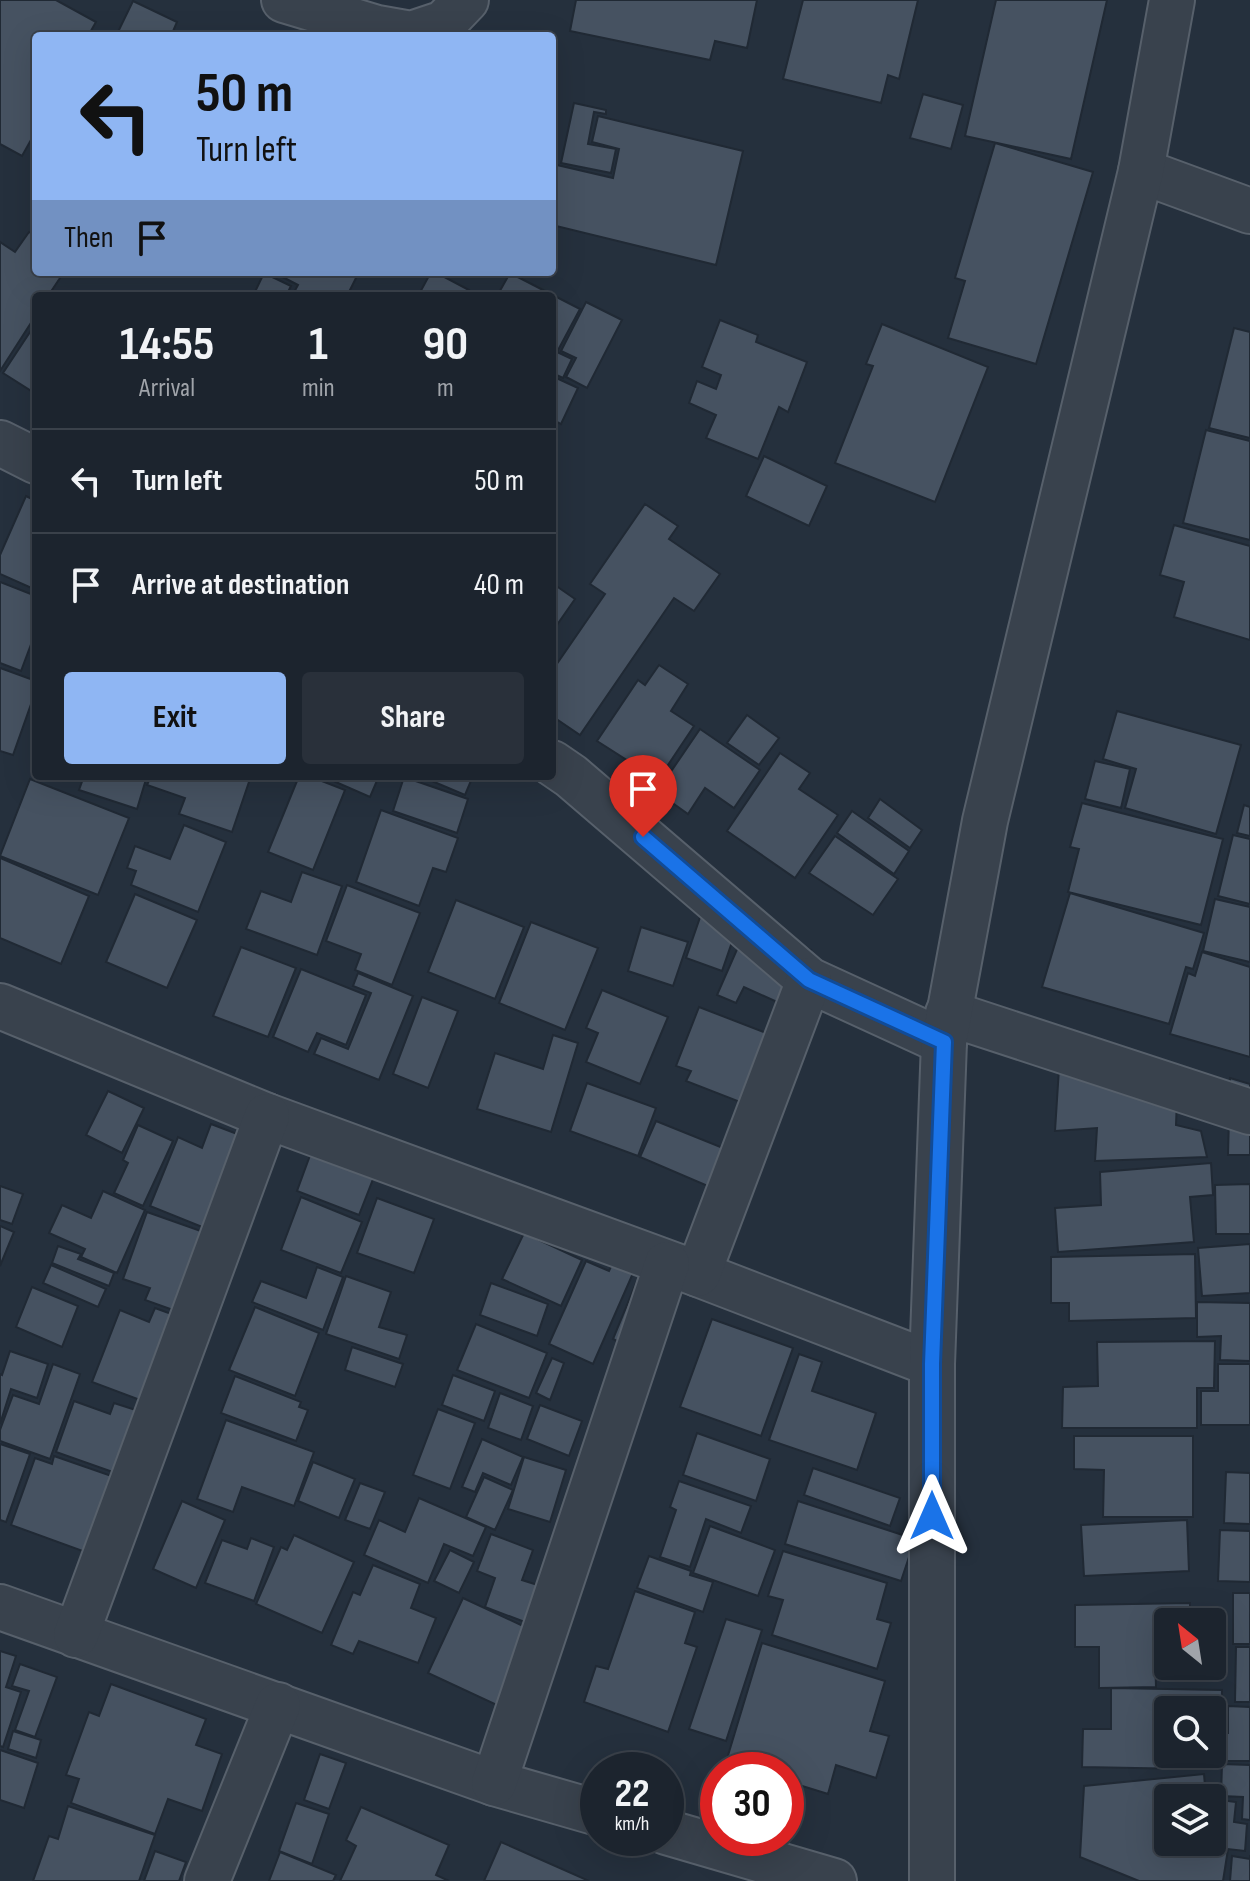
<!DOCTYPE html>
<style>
:root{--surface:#1c242e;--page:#29303a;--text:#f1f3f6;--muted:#a0a4aa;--line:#3a414a;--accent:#8fb6f3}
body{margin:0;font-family:"Sofia Sans Condensed",sans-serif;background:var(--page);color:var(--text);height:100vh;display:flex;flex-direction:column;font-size:30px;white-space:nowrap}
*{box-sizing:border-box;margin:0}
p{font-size:26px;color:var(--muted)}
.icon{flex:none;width:44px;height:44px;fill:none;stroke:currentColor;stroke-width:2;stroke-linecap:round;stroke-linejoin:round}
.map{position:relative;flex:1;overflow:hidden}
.side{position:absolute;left:32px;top:292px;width:524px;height:488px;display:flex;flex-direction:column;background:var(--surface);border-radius:8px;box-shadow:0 8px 32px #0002,0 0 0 2px var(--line)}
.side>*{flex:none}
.hud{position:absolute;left:32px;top:32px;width:524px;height:244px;border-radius:8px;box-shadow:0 8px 32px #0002,0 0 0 2px var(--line);background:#8fb6f3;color:#111;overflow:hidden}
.needle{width:52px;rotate:330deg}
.fabs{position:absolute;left:1154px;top:1608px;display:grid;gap:16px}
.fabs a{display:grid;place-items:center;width:72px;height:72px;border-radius:8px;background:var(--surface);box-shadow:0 8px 32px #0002,0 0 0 2px var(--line);font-size:40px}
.speed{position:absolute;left:580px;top:1752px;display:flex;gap:16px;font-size:40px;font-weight:700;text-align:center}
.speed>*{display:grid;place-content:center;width:104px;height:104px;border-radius:50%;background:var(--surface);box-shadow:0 8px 32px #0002,0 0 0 2px var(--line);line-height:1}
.speed small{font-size:20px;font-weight:400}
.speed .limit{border:12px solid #d22;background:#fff;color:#111}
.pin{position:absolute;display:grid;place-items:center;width:68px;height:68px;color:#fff;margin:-82px -34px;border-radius:50% 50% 50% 0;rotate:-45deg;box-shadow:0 0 8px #0007}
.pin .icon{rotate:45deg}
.me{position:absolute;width:88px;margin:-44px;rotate:0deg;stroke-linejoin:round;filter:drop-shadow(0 0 6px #0008)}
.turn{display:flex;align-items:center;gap:28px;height:168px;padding:0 32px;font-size:36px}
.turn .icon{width:104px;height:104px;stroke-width:2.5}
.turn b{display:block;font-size:56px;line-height:68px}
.then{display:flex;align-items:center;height:76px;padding:0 32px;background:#0003;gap:16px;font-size:30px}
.eta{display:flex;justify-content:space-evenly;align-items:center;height:136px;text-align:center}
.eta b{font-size:48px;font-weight:700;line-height:56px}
.cta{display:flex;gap:16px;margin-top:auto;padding:16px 32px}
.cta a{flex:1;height:92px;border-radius:8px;background:var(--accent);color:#111;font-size:32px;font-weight:700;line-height:92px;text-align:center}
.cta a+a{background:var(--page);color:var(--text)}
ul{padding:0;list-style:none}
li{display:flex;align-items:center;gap:24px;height:104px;padding:0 32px;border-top:2px solid var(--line)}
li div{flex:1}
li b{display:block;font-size:30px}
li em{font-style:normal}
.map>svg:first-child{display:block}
</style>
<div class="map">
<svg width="1250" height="1881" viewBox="0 0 1250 1881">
<rect width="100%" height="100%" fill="#25303d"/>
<!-- building -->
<g fill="#465261" stroke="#202934" stroke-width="2">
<path d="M0 0H56L96 22 88 36H36V131L22 156 0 144Z"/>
<path d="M576 0H757L747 48 715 41 710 60 570 31Z"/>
<path d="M803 0H918L899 79 888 75 881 103 783 79Z"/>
<path d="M996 0H1107L1071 159 965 136Z"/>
<path d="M133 1 177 22 171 36H116Z"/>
<path d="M923 94 963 105 951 149 910 138Z"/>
<path d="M574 103 606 110V114L594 112 588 144 616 149 611 173 561 163Z"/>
<path d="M598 116 743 151 716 265 552 225V184L557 165 613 178 619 149 592 142Z"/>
<path d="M995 143 1093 172 1036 364 948 338 965 281 955 278Z"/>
<path d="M29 232 36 236V272H58L62 275 48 296H36V315L0 371V242L15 252Z"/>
<path d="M273 272H359L347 296H292L298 285Z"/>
<path d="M431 272H435L469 290 466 296H418Z"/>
<path d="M264 273 291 286 286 296H253Z"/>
<path d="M510 273 580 309 557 352 572 359 563 378 552 373V296H497Z"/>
<path d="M586 302 622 320 587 388 566 377 576 358 561 351Z"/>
<path d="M720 320 758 335 756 342 807 362 788 412 779 407 758 459 706 438 716 415 689 403 697 381 716 389 721 375 702 367Z"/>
<path d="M36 323V387L33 392 3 373Z"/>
<path d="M882 324 988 367 935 502 835 463 873 366 866 364Z"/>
<path d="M1234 328 1250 332V438L1209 428Z"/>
<path d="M552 376 578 388 561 424 552 419Z"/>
<path d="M1206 430 1250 441V540L1183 523Z"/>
<path d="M764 456 827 486 809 526 746 496Z"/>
<path d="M26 496 36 501V590L0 574V555Z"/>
<path d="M645 504 678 526 669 539 720 574 694 611 674 598 580 735 552 716V671L605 594 590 584Z"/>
<path d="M1174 525 1250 546V640L1174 617 1184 582 1160 575Z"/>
<path d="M0 582 36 596V631L21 671 0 663Z"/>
<path d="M552 583 575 599 552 632Z"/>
<path d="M659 665 688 684 671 711 694 726 658 780 597 741 638 680 645 685Z"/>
<path d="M0 668 36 681V690L13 755 0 751Z"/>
<path d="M1117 711 1241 745 1216 834 1125 808 1136 769 1103 759Z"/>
<path d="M747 715 779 738 759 765 727 743Z"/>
<path d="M700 729 760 770 734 808 705 788 688 814 657 792Z"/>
<path d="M780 753 810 773 799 789 838 815 795 878 727 831Z"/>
<path d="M1095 761 1130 769 1121 808 1085 799Z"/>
<path d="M84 776H147L137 809 79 790Z"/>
<path d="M151 776H251L232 832 179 814 185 798 147 785Z"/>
<path d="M299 776H309L345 790 313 870 268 852Z"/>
<path d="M322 776H379L370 797Z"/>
<path d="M420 776H473L465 795Z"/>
<path d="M404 777 468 799 457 833 393 811Z"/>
<path d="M30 779 129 818 98 895 0 856Z"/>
<path d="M880 799 922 830 910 848 868 818Z"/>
<path d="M1082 803 1223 839 1201 925 1068 892 1079 849 1070 847Z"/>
<path d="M1244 805 1250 807V836L1237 833Z"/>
<path d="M381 810 458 838 446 872 433 868 419 906 356 882Z"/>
<path d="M852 811 909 851 894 874 837 833Z"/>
<path d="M184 825 226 842 198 912 131 885 136 871 127 868 135 846 170 859Z"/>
<path d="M1233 835 1250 839V904L1218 896Z"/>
<path d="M835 836 898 879 873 915 809 873Z"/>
<path d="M0 858 89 896 61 964 0 938Z"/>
<path d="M302 872 342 886 317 955 246 929 261 891 291 902Z"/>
<path d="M347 885 420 913 392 985 355 970 361 954 326 941Z"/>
<path d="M1070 893 1204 933 1193 969 1186 967 1169 1024 1042 987Z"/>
<path d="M135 894 197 920 167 988 106 962Z"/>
<path d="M1215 899 1250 907V962L1203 951Z"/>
<path d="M456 900 524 927 495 999 428 972Z"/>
<path d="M705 903 741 916 722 971 686 958Z"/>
<path d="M531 922 598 948 565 1030 499 1003Z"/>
<path d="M749 922 811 950 786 1006 744 987 736 1003 717 995Z"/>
<path d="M641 927 688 942 673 986 628 971Z"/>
<path d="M241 947 296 968 268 1037 213 1016Z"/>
<path d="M1202 952 1250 967V1057L1170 1034 1188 973 1195 976Z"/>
<path d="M301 969 366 995 346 1045 317 1033 308 1052 273 1037Z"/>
<path d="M358 973 413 996 379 1080 314 1054 321 1038 348 1049 371 993 353 986Z"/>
<path d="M602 990 668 1017 640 1084 586 1062 598 1033 586 1028Z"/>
<path d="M422 997 458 1011 428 1088 393 1074Z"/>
<path d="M699 1007 792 1043 766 1112 686 1081 691 1071 676 1066Z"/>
<path d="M553 1035 578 1043 551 1132 477 1109 495 1053 543 1069Z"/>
<path d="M1061 1037 1178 1075 1176 1125 1201 1131 1207 1157 1095 1161 1097 1128 1055 1131Z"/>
<path d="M1230 1078 1250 1084V1155H1228Z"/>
<path d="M587 1083 656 1108 638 1156 570 1131Z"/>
<path d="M108 1091 144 1108 122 1153 86 1135Z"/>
<path d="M656 1121 733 1152 717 1190 640 1157Z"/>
<path d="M211 1124 253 1140 217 1233 150 1206 178 1137 202 1148Z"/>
<path d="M138 1125 173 1141 143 1206 114 1193 128 1163 123 1160Z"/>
<path d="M312 1150 375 1174 359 1215 297 1191Z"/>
<path d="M1211 1163 1213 1195 1190 1197 1194 1242 1058 1252 1055 1208 1101 1205 1100 1172Z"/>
<path d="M1250 1184V1234H1216L1215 1185Z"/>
<path d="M0 1186 23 1194 12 1224 0 1220Z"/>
<path d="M103 1191 145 1210 117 1273 81 1257 85 1249 49 1233 62 1205 91 1218Z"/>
<path d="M301 1197 362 1222 341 1273 281 1250Z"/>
<path d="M377 1198 434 1219 414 1273 357 1253Z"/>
<path d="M147 1212 215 1236 187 1315 145 1300 150 1288 123 1279Z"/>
<path d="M0 1226 14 1232 0 1266Z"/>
<path d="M524 1233 582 1260 561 1306 502 1279Z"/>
<path d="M1250 1244V1293L1202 1296 1198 1248Z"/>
<path d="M58 1246 81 1254 78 1259 114 1273 109 1286 52 1263Z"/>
<path d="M1195 1254 1196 1318 1069 1321V1303H1051V1257Z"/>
<path d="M586 1261 609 1271 613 1262 634 1271 593 1364 549 1344Z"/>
<path d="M51 1265 106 1289 98 1307 43 1283Z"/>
<path d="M317 1267 343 1277 323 1330 252 1302 261 1281 306 1298Z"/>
<path d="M346 1276 391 1292 379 1327 407 1335 399 1359 326 1334Z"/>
<path d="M491 1283 548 1304 537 1336 480 1315Z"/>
<path d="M636 1283 653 1290 631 1348 613 1339Z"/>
<path d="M32 1287 78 1306 62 1347 16 1327Z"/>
<path d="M1197 1302 1250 1303V1361L1220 1360 1221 1336 1197 1337Z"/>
<path d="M255 1307 319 1333 295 1396 229 1370Z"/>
<path d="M155 1308 188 1320 156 1406 92 1382 120 1310 149 1322Z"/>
<path d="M712 1319 793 1348 761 1436 680 1407Z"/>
<path d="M476 1324 547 1353 529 1398 457 1370Z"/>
<path d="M1215 1341 1214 1388H1197V1428H1062L1063 1387 1098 1386 1097 1342Z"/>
<path d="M352 1347 403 1364 395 1387 345 1370Z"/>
<path d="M10 1351 48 1364 37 1398 11 1389 0 1424V1374L2 1375Z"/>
<path d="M799 1354 822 1362 812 1391 876 1413 857 1470 769 1440Z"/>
<path d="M552 1358 564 1363 550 1400 536 1393Z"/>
<path d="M53 1364 80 1374 50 1459 0 1441V1430L13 1395 39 1404Z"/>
<path d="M1218 1364H1250V1425H1201V1391H1218Z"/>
<path d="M453 1375 495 1391 484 1421 442 1405Z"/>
<path d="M235 1376 301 1402 299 1407 308 1410 296 1441 221 1413Z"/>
<path d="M500 1393 533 1406 521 1440 488 1428Z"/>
<path d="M74 1401 110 1414 114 1403 145 1413 124 1476 56 1452Z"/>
<path d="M540 1405 582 1421 569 1456 527 1439Z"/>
<path d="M438 1409 475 1423 450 1489 413 1475Z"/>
<path d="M226 1420 314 1452 294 1506 242 1487 233 1512 197 1499Z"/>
<path d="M697 1433 770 1459 756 1501 683 1475Z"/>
<path d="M1074 1436H1193V1517H1103L1104 1470 1074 1469Z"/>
<path d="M482 1439 523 1457 511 1485 483 1473 475 1492 462 1487Z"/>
<path d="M0 1444 30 1454 6 1522 0 1520Z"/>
<path d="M54 1456 126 1481 99 1557 11 1525 35 1458 52 1464Z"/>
<path d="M524 1457 566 1470 550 1522 508 1509Z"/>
<path d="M313 1462 355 1479 339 1518 298 1501Z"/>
<path d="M813 1468 900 1498 890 1526 804 1495Z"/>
<path d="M1226 1472 1250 1473V1524L1224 1523Z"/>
<path d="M484 1477 513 1490 495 1530 466 1517Z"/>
<path d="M679 1481 751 1506 741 1533 706 1519 690 1567 660 1557 676 1510 670 1507Z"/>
<path d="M360 1483 385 1492 370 1529 345 1520Z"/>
<path d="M419 1498 486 1527 473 1556 444 1544 428 1583 364 1555 379 1520 405 1532Z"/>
<path d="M182 1501 225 1520 196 1588 153 1569Z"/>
<path d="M798 1501 915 1539 901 1581 785 1544Z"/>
<path d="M1187 1520 1189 1571 1084 1576 1081 1525Z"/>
<path d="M710 1526 775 1550 758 1596 693 1573Z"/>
<path d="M1220 1530 1250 1531V1582L1218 1581Z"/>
<path d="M491 1534 533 1550 522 1580 544 1587 530 1624 485 1607 495 1578 477 1571Z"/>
<path d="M294 1535 354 1562 322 1633 256 1604 281 1547 287 1550Z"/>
<path d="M251 1538 274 1547 254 1601 205 1583 222 1540 247 1549Z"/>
<path d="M450 1550 474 1562 459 1593 434 1581Z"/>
<path d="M783 1551 887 1583 877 1619 891 1623 877 1669 772 1635 783 1600 768 1596Z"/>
<path d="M649 1556 691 1571 690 1575 713 1582 703 1612 637 1588Z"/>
<path d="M373 1565 420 1584 411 1608 436 1618 418 1663 359 1641 353 1654 331 1645 353 1592 360 1595Z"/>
<path d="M635 1591 695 1612 685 1643 697 1647 668 1732 584 1702 596 1666 608 1669Z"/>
<rect x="1233" y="1593" width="17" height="51"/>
<path d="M463 1598 536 1632 501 1707 428 1673Z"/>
<path d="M1190 1603V1622H1168V1650L1155 1651 1156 1687 1099 1688V1647H1075V1605Z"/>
<path d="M726 1619 762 1630 726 1741 689 1729Z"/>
<path d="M762 1643 885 1681 870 1731 889 1736 876 1778 836 1765 828 1794 786 1781V1770H751L726 1762Z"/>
<path d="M1236 1647H1250V1702H1235Z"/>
<path d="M0 1651 16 1656 6 1687 21 1692 3 1747 0 1746Z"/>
<path d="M20 1664 57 1677 35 1737 15 1730 29 1691 12 1686Z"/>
<path d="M111 1684 206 1719 196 1745 222 1754 202 1811 168 1799 155 1834 71 1803 79 1779 66 1775 89 1712 99 1716Z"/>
<path d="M1111 1688 1222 1690 1221 1730H1212V1710H1168V1754H1189V1769L1082 1767 1083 1729H1111Z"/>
<path d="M1228 1706 1250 1707V1761H1194V1754H1212V1733H1228Z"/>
<path d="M13 1731 41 1740 36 1758 8 1749Z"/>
<path d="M0 1750 38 1763 24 1808 0 1800Z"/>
<path d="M320 1754 346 1763 329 1809 304 1800Z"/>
<path d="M1222 1764 1250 1765V1820L1242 1819 1243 1797 1221 1796Z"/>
<path d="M1204 1774 1206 1798H1168V1842H1212V1799L1236 1802 1234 1822 1247 1824 1245 1851 1228 1849 1223 1881H1139L1080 1857 1084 1786Z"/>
<path d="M296 1803 329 1814 312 1864 279 1851Z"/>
<path d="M68 1806 155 1835 139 1881H33L49 1836 58 1839Z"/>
<path d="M361 1807 449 1845 436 1875 449 1881H340L356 1846 346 1840Z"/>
<path d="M501 1842 589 1881H484Z"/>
<path d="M155 1851 186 1862 179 1881H144Z"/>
<path d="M280 1852 336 1875 333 1881H269Z"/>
<path d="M1250 1855V1881H1230L1232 1856 1250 1859Z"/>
</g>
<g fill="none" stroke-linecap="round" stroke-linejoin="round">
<!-- street casing -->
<g stroke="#57606b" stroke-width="48">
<g id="street">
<path d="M284 0 377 28 411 34 444 23 466 0"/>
<path d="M1141 171 1250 211"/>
<path d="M0 443 36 461"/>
<path d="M552 763 571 776 809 980 944 1042"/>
<path d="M0 1006 267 1116 698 1274 932 1364"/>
<path d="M948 1013 1250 1112"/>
<path d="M698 1274 809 980"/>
<path d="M0 1607 494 1783 598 1813"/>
<path d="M76 1635 267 1116"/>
<path d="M494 1783 667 1264"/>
<path d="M666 1832 834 1881"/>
<path d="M207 1881 278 1705"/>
<path d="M932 1881V1364L944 1042 985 821 1141 171 1172 0"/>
</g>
</g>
<!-- street -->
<use href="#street" stroke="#39424d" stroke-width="44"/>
</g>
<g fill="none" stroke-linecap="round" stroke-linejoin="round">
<!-- route casing -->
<g stroke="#114b97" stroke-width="20">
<path id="route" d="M643 837 809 980 944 1042 932 1364V1516"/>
</g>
<!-- route -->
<use href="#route" stroke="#1a73e8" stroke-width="14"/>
</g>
</svg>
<div class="fabs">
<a><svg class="needle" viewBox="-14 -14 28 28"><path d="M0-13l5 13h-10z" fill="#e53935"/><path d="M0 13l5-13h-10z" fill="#a0a4aa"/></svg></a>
<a><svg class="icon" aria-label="search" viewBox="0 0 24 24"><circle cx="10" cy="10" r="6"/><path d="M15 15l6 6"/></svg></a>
<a><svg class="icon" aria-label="layers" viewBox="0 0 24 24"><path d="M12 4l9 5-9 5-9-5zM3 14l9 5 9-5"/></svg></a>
</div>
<div class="speed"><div>22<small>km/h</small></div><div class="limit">30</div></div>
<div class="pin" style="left:643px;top:837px;background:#d93025"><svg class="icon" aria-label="arrive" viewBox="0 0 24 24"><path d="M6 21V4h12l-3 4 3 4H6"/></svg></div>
<svg class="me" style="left:932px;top:1516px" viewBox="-20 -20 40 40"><path d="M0-17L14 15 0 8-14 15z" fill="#1a73e8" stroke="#fff" stroke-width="4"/></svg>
<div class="hud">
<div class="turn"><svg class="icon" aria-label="left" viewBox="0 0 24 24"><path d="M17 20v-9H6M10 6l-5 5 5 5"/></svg><div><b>50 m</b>Turn left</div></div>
<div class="then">Then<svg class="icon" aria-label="arrive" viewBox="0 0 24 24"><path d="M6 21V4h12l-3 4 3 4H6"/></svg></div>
</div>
<section class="side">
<div class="eta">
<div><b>14:55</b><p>Arrival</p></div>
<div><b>1</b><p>min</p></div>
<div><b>90</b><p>m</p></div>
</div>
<ul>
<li><svg class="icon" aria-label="left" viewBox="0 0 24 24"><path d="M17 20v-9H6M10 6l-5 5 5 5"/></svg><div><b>Turn left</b></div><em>50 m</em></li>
<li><svg class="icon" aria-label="arrive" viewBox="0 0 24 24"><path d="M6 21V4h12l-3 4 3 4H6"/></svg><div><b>Arrive at destination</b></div><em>40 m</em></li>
</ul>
<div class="cta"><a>Exit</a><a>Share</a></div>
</section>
</div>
